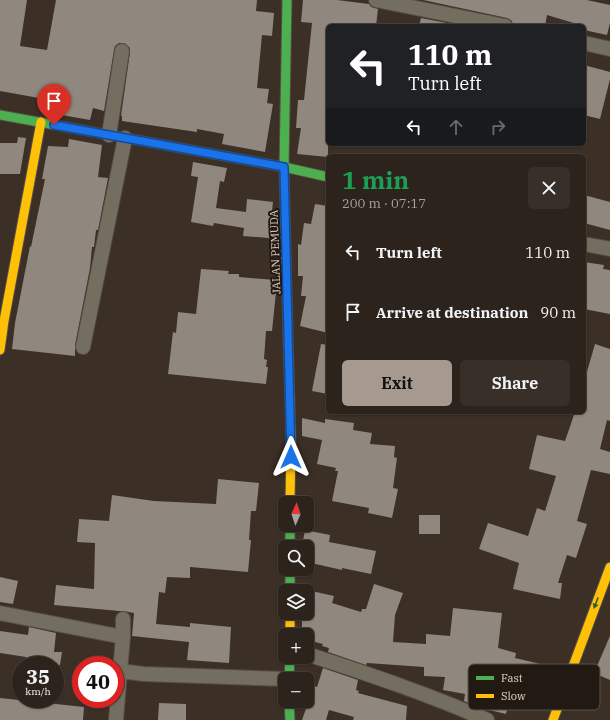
<!DOCTYPE html>
<meta charset="utf-8">
<style>
:root{--surface:#2c231c;--page:#382f29;--text:#f1f3f6;--muted:#a6a4a3;--line:#48403b;--accent:#a69a90}
body{margin:0;font-family:"IBM Plex Serif",serif;background:var(--page);color:var(--text);height:100vh;display:flex;flex-direction:column;font-size:15px;white-space:nowrap}
*{box-sizing:border-box;margin:0}
p{font-size:13px;color:var(--muted)}
.icon{flex:none;width:22px;height:22px;fill:none;stroke:currentColor;stroke-width:2;stroke-linecap:round;stroke-linejoin:round}
.map{position:relative;flex:1;overflow:hidden}
.drawer{position:absolute;left:326px;top:154px;width:260px;height:260px;display:flex;flex-direction:column;background:var(--surface);border-radius:6px;box-shadow:0 1px 3px #0004,0 0 0 1px var(--line)}
.drawer>*{flex:none}
.banner{position:absolute;left:326px;top:24px;width:260px;height:122px;border-radius:6px;box-shadow:0 1px 3px #0004,0 0 0 1px var(--line);background:#202124;color:#fff;overflow:hidden}
.needle{width:26px;rotate:3deg}
.tools{position:absolute;left:278px;top:496px;display:grid;gap:8px}
.tools a{display:grid;place-items:center;width:36px;height:36px;border-radius:6px;background:var(--surface);box-shadow:0 1px 3px #0004,0 0 0 1px var(--line);font-size:20px}
.speed{position:absolute;left:12px;top:656px;display:flex;gap:8px;font-size:20px;font-weight:700;text-align:center}
.speed>*{display:grid;place-content:center;width:52px;height:52px;border-radius:50%;background:var(--surface);box-shadow:0 1px 3px #0004,0 0 0 1px var(--line);line-height:1}
.speed small{font-size:10px;font-weight:400}
.speed .limit{border:6px solid #d22;background:#fff;color:#111}
.pin{position:absolute;display:grid;place-items:center;width:34px;height:34px;color:#fff;margin:-41px -17px;border-radius:50% 50% 50% 0;rotate:-45deg;box-shadow:0 0 4px #0007}
.pin .icon{rotate:45deg}
.me{position:absolute;width:44px;margin:-22px;rotate:0deg;stroke-linejoin:round;filter:drop-shadow(0 0 3px #0008)}
.turn{display:flex;align-items:center;gap:14px;height:84px;padding:0 16px;font-size:18px}
.turn .icon{width:52px;height:52px;stroke-width:2.5}
.turn b{display:block;font-size:28px;line-height:34px}
.lanes{display:flex;align-items:center;height:38px;padding:0 16px;background:#0003;justify-content:center;gap:20px;direction:ltr}
.lanes .off{opacity:.35}
.round{display:grid;place-items:center;flex:none;width:42px;height:42px;border-radius:6px;background:var(--page)}
.overview{display:flex;align-items:center;justify-content:space-between;height:68px;padding:0 16px}
h1{font-size:24px;font-weight:800;line-height:30px;color:#1e9e55}
.primary-button{display:flex;gap:8px;margin-top:auto;padding:8px 16px}
.primary-button a{flex:1;height:46px;border-radius:6px;background:var(--accent);color:#111;font-size:16px;font-weight:800;line-height:46px;text-align:center}
.primary-button a+a{background:var(--page);color:var(--text)}
ul{padding:0;list-style:none}
li{display:flex;align-items:center;gap:12px;height:60px;padding:0 16px}
li div{flex:1}
li b{display:block;font-size:15px}
li em{font-style:normal}
.map>svg:first-child{display:block}
</style>
<div class="map">
<svg width="610" height="720" viewBox="0 0 610 720">
<rect width="100%" height="100%" fill="#3b2f26"/>
<!-- building -->
<g fill="#90877e">
<path d="M0 0H27L20 46 47 50 56 0H257L256 11 274 13 272 36 262 35 257 88 269 89 267 103 273 104 265 152 222 144 224 134 197 129V132L122 121V116H121L130 52V48L124 43H119L115 46 114 50 104 111 93 108 90 120 56 114 58 107 38 104 39 98 0 91Z"/>
<path d="M303 0H337L369 4 371 7 378 9 376 26 328 25V157L297 154 301 128H296L298 100H304L312 23 301 22Z"/>
<path d="M423 0H587L610 5V23L607 35 584 30V26H576L577 24 547 15 545 26H529L513 24 511 20 507 18Z"/>
<path d="M421 18 462 26H419Z"/>
<path d="M584 65 610 72V79L600 119 584 115Z"/>
<path d="M18 137 26 138 20 174H0V143H17Z"/>
<path d="M69 139 102 145 98 177 108 178 98 230H96L94 247H92L90 268 75 345V356L12 349 15 323 30 246 31 247 45 179H42L48 146 68 147Z"/>
<path d="M193 162 227 168 224 182 220 181 216 208 246 212 247 199 273 202 269 238 243 236 244 228 214 223 213 226 191 222 198 177 191 176Z"/>
<path d="M584 195 610 202V230L584 223Z"/>
<path d="M315 204 328 206V333L300 326 306 296H301L303 276H298V244L301 245 304 223 311 224Z"/>
<path d="M584 262 604 265 603 269 610 270V314L584 309Z"/>
<path d="M201 269 229 271 228 274H239V277L275 280 276 292 272 331H266L264 359 267 360 266 367H268L266 384 168 374 173 332 176 333 178 312 196 314Z"/>
<path d="M321 344 328 345V394L312 391Z"/>
<path d="M595 344 610 349V421L607 420 600 449 610 452V474L591 470 577 521 587 524 576 558 567 555 558 583H562L560 599 513 589 519 563 479 549 488 523 528 536 537 508 545 511 556 476 529 469 537 435 565 441 575 412H584V382Z"/>
<path d="M302 418 325 423V419L354 423 353 430 372 433 370 444 395 446 394 457 397 458 393 488 398 489 392 518 368 513 369 508 332 501 338 471H335L336 468 317 464 322 440 302 436Z"/>
<path d="M218 479 259 483 256 511H251L249 540H251L248 572 190 567V578L167 577 165 593 159 592 156 624 190 627V623L231 627 229 663 187 660 189 642 132 636 134 613 123 611H119L54 605 56 585 94 589 95 543 77 542 79 519 109 521 112 495 154 501 216 504Z"/>
<rect x="419" y="515" width="21" height="19"/>
<path d="M305 530 330 535 329 542 376 551 371 574 342 568V570L307 562V547H302Z"/>
<path d="M0 577 18 581 13 604 0 602Z"/>
<path d="M374 584 403 593 395 615 393 642 426 644V634L450 636 453 608 502 613 498 648 516 653 515 658 549 666 538 710 508 704 506 714 481 708 464 701 465 694 443 690 445 677 424 676V667L367 663 366 665 328 652 329 648 322 646 323 644 307 640V635H302V613H307V590L334 596 332 603 361 612 362 609H366Z"/>
<path d="M29 627 56 633 54 652H62L60 665H26V657L0 653V631L28 635Z"/>
<path d="M610 636V680L594 673Z"/>
<path d="M323 668 358 680 356 690 359 691 358 693 407 706 406 720H353L354 717 329 710 326 720H302L308 703 307 684 317 687Z"/>
<path d="M0 698 84 707 83 720H0Z"/>
<path d="M159 703 186 704V720H158Z"/>
</g>
<g fill="none" stroke-linecap="round" stroke-linejoin="round">
<!-- street casing -->
<g stroke="#574d45" stroke-width="16">
<g id="street">
<path d="M376 0 505 26"/>
<path d="M584 43 610 49"/>
<path d="M109 135 122 51"/>
<path d="M584 244 610 249"/>
<path d="M83 347 125 138"/>
<path d="M0 613 123 637"/>
<path d="M123 619V637L120 671 144 674 285 679"/>
<path d="M307 654C368 674 428 694 487 720"/>
<path d="M116 720 120 671"/>
</g>
</g>
<!-- fast casing -->
<g stroke="#574d45" stroke-width="11">
<g id="fast">
<path d="M287 0 284 167 288 334"/>
<path d="M0 115 284 167 328 177"/>
<path d="M290 525V547"/>
<path d="M290 569V591"/>
<path d="M289 679 290 657"/>
<path d="M289 701 290 720"/>
</g>
</g>
<!-- slow casing -->
<g stroke="#574d45" stroke-width="11">
<g id="slow">
<path d="M288 334 291 442 290 503"/>
<path d="M0 350 4 321 41 122"/>
<path d="M290 613V635"/>
<path d="M553 720 610 567"/>
</g>
</g>
<!-- street -->
<use href="#street" stroke="#746e60" stroke-width="14"/>
<!-- fast -->
<use href="#fast" stroke="#4caf50" stroke-width="9"/>
<!-- slow -->
<use href="#slow" stroke="#ffc107" stroke-width="9"/>
</g>
<!-- one-way arrows -->
<defs><path id="oneway-solid" d="M-6-.8H1V-3.2L6.5 0L1 3.2V.8H-6Z"/></defs>
<use fill="#355c2e" href="#oneway-solid" transform="translate(596 603) rotate(111)"/>
<g fill="none" stroke-linecap="round" stroke-linejoin="round">
<!-- route casing -->
<g stroke="#114b97" stroke-width="10">
<path id="route" d="M54 125 284 167 291 457"/>
</g>
<!-- route -->
<use href="#route" stroke="#1a73e8" stroke-width="7"/>
</g>
<g text-anchor="middle" dominant-baseline="central" stroke-width="4" stroke-linejoin="round" paint-order="stroke">
<!-- street labels -->
<g font-size="11" fill="#e0d3c9" stroke="#221912">
<text transform="translate(275 252) rotate(-92)">JALAN PEMUDA</text>
</g>
</g>
<!-- legend -->
<rect x="468" y="664" width="132" height="46" rx="6" fill="#221912" stroke="#5b5149" stroke-width="1"/>
<rect x="476" y="676" width="18" height="4" fill="#4caf50"/>
<rect x="476" y="694" width="18" height="4" fill="#ffc107"/>
<g font-size="11" fill="#e0d3c9">
<text x="501" y="682">Fast</text>
<text x="501" y="700">Slow</text>
</g>
</svg>
<div class="tools">
<a><svg class="needle" viewBox="-14 -14 28 28"><path d="M0-13l5 13h-10z" fill="#e53935"/><path d="M0 13l5-13h-10z" fill="#a6a4a3"/></svg></a>
<a><svg class="icon" aria-label="search" viewBox="0 0 24 24"><circle cx="10" cy="10" r="6"/><path d="M15 15l6 6"/></svg></a>
<a><svg class="icon" aria-label="layers" viewBox="0 0 24 24"><path d="M12 4l9 5-9 5-9-5zM3 14l9 5 9-5"/></svg></a>
<a>+</a>
<a>−</a>
</div>
<div class="speed"><div>35<small>km/h</small></div><div class="limit">40</div></div>
<div class="pin" style="left:54px;top:125px;background:#d93025"><svg class="icon" aria-label="arrive" viewBox="0 0 24 24"><path d="M6 21V4h12l-3 4 3 4H6"/></svg></div>
<svg class="me" style="left:291px;top:457px" viewBox="-20 -20 40 40"><path d="M0-17L14 15 0 8-14 15z" fill="#1a73e8" stroke="#fff" stroke-width="4"/></svg>
<div class="banner">
<div class="turn"><svg class="icon" aria-label="left" viewBox="0 0 24 24"><path d="M17 20v-9H6M10 6l-5 5 5 5"/></svg><div><b>110 m</b>Turn left</div></div>
<div class="lanes"><svg class="icon" aria-label="left" viewBox="0 0 24 24"><path d="M17 20v-9H6M10 6l-5 5 5 5"/></svg><svg class="icon off" aria-label="ahead" viewBox="0 0 24 24"><path d="M12 20V5M6 11l6-6 6 6"/></svg><svg class="icon off" aria-label="right" viewBox="0 0 24 24"><path d="M7 20v-9h11M14 6l5 5-5 5"/></svg></div>
</div>
<section class="drawer">
<div class="overview"><div><h1>1 min</h1><p>200 m · 07:17</p></div><a class="round"><svg class="icon" aria-label="close" viewBox="0 0 24 24"><path d="M6 6l12 12M18 6L6 18"/></svg></a></div>
<ul>
<li><svg class="icon" aria-label="left" viewBox="0 0 24 24"><path d="M17 20v-9H6M10 6l-5 5 5 5"/></svg><div><b>Turn left</b></div><em>110 m</em></li>
<li><svg class="icon" aria-label="arrive" viewBox="0 0 24 24"><path d="M6 21V4h12l-3 4 3 4H6"/></svg><div><b>Arrive at destination</b></div><em>90 m</em></li>
</ul>
<div class="primary-button"><a>Exit</a><a>Share</a></div>
</section>
</div>
